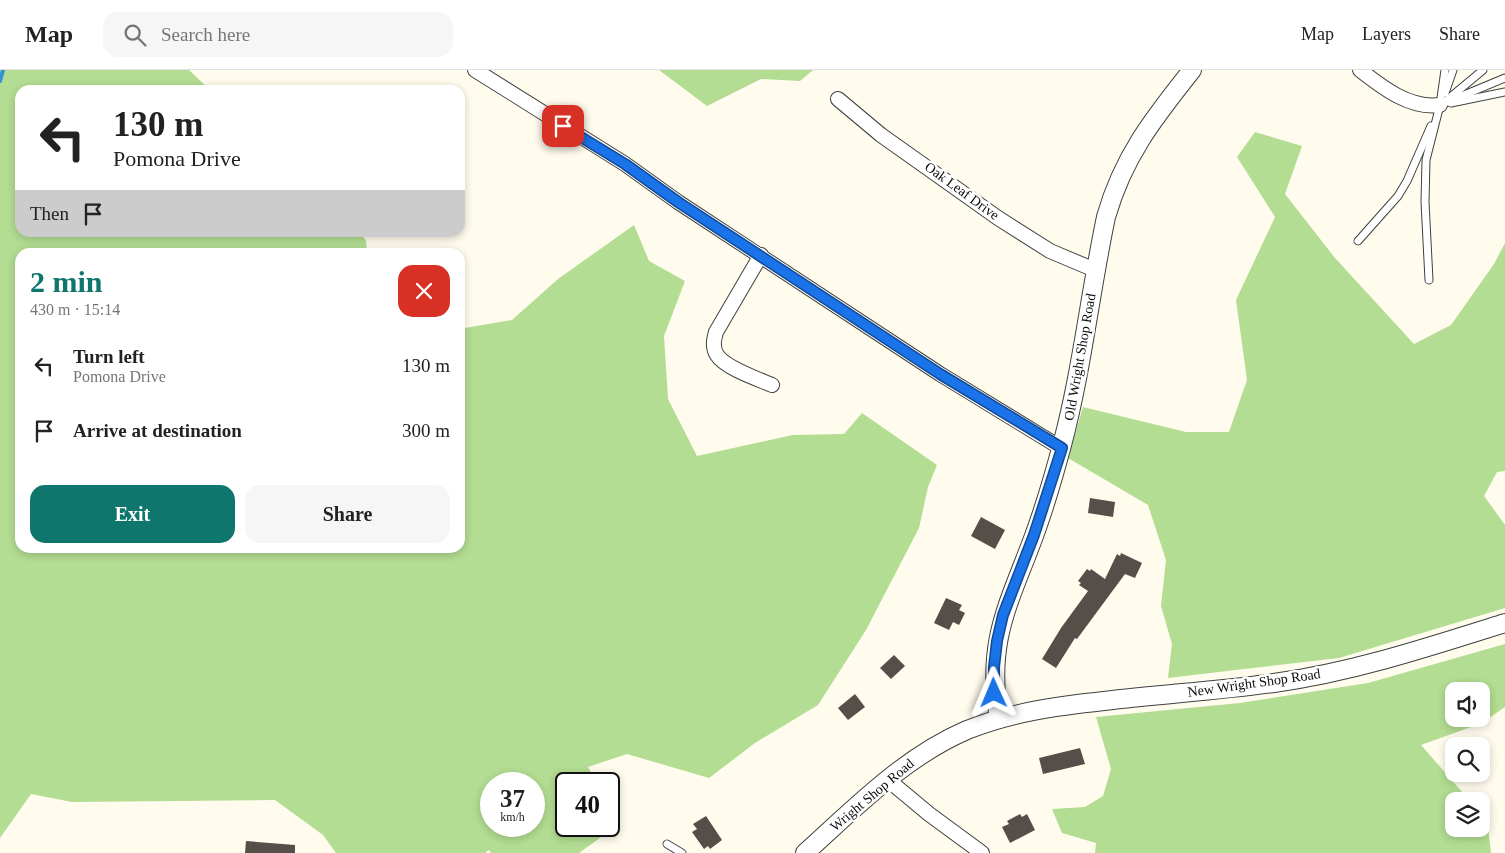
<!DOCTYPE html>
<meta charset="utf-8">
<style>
:root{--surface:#fff;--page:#f6f6f6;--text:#222;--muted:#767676;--line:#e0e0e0;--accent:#0f766e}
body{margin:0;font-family:"Times New Roman",serif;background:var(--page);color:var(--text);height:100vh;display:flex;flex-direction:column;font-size:19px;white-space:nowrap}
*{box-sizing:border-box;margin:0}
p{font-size:16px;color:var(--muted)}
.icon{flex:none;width:28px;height:28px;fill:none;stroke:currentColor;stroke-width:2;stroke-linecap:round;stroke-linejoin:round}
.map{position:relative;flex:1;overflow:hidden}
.drawer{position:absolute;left:15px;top:178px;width:450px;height:305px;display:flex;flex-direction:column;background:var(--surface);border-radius:15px;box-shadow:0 2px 8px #0003}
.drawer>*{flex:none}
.guide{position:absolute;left:15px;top:15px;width:450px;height:152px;border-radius:15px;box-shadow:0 2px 8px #0003;background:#fff;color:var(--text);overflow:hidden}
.controls{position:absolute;left:1445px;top:612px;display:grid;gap:10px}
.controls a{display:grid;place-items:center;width:45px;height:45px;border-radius:10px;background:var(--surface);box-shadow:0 2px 8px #0003;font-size:25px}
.speed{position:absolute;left:480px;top:702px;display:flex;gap:10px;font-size:25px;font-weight:700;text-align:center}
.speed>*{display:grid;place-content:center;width:65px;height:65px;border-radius:50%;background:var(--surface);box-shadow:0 2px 8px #0003;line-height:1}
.speed small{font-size:12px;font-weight:400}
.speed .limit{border:2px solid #111;border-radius:8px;background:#fff;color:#111}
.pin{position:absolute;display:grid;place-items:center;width:42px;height:42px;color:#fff;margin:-21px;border-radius:10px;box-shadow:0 2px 8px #0006}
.me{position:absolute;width:55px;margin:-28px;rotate:359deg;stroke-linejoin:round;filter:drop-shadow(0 0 4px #0008)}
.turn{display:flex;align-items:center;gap:18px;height:105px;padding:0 15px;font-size:22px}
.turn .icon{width:65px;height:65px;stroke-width:2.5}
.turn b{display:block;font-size:35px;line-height:42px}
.then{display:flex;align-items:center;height:48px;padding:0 15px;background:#0003;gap:10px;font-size:19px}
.round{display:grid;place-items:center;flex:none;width:52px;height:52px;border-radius:15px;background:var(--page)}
.summary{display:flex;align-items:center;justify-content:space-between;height:85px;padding:0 15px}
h1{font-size:30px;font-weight:600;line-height:38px;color:var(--accent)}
.cta{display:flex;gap:10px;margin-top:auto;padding:10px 15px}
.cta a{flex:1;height:58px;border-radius:15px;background:var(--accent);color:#fff;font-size:20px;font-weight:600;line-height:58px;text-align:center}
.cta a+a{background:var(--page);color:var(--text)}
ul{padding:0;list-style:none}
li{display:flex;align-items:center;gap:15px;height:65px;padding:0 15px}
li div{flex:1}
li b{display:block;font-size:19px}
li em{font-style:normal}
header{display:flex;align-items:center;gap:30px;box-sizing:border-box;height:70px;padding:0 25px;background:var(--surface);border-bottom:1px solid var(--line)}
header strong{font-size:24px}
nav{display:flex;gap:28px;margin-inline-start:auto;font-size:18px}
.search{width:350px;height:45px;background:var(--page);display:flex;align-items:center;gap:12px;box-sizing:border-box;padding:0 18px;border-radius:15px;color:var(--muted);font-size:19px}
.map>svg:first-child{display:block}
</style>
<header>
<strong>Map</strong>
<div class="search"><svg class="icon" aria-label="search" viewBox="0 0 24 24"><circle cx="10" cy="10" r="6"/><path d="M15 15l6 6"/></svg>Search here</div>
<nav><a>Map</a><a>Layers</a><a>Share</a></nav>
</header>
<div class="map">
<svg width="1505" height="783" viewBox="0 0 1505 783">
<rect width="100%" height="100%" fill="#fffced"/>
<!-- forest -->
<g fill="#b3dd92" fill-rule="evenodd">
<path d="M0 0H189L210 20H20V162L361 163 366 171 367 182H20V478H460V257L465 258 512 250 558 209 634 155 649 191 685 211 664 266 668 329 697 386 793 365 844 364 862 343 937 395 928 417 919 458 866 560 818 635 755 673 709 708 627 684 588 697 598 714H566V756H609V734L618 755 579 783H491L489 780 485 783H336L323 765 275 730 72 732 31 724 0 768ZM491 714H534V756H491Z"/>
<path d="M659 0H813L800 11 761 9 707 36Z"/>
<path d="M1255 62 1302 76 1285 124 1335 188 1414 274 1451 255 1494 194 1505 173V401L1497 402 1484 426 1505 455V538L1339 588 1168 608 1172 574 1161 536 1166 490 1148 435 1068 388 1083 337 1186 362H1229L1247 310 1236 230 1275 147 1237 87Z"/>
<path d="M1505 574V637L1482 653 1421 675 1470 731H1454V759H1481V743L1487 749 1491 783H1095L1096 773 1062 763 1052 739 1085 737 1103 726 1111 699 1096 647 1240 633 1368 613ZM1454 621H1481V649H1454Z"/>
</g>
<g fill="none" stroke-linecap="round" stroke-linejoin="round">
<!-- stream -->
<path stroke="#3191d5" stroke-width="4" d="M0 11 3 0"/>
</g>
<!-- building -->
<g fill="#564e49">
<path d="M1090 428 1115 432 1113 447 1088 443Z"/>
<path d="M981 447 1005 460 995 479 971 466Z"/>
<path d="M1121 483 1142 493 1135 508 1125 504 1077 569 1075 568 1056 598 1042 589 1061 558 1088 521 1079 515 1081 513 1078 511 1087 499 1090 501 1091 499 1105 509 1117 484 1120 486Z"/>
<path d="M946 528 962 535 959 540 965 543 959 555 953 552 949 560 934 553Z"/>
<path d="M894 585 905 596 891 609 880 598Z"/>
<path d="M855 624 865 637 848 650 838 638Z"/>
<path d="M1080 678 1085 694 1043 704 1039 688Z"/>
<path d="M1020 744 1022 747 1027 744 1035 760 1010 773 1002 757 1009 754 1007 751Z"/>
<path d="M706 746 722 770 710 779 708 776 704 779 692 762 697 759 693 754Z"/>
<path d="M246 771 295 775V783H245Z"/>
</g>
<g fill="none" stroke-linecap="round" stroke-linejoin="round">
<!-- service casing -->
<g stroke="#404040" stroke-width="9">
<g id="service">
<path d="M1445 23 1453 0"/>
<path d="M1447 30 1483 0"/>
<path d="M1451 33 1505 22"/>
<path d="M1440 35 1505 8"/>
<path d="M1358 171 1398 126 1407 111 1431 56"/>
<path d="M1429 210 1425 132 1426 90 1440 35 1445 0"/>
<path d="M667 774 682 783"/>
</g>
</g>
<!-- minor casing -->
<g stroke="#404040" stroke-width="16">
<g id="minor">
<path d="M475 0 625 94 678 132 940 304 1061 378"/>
<path d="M1360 0C1383 18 1410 39 1440 35"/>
<path d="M838 29 881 65 998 148 1050 181 1095 200"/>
<path d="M761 185 716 262C714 269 712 277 717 285 725 298 758 309 772 315"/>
<path d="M887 709 929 744 982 783"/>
</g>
</g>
<!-- tertiary casing -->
<g stroke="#404040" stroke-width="20">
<g id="tertiary">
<path d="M999 649C986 571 1008 536 1034 466 1045 436 1054 405 1062 375 1082 300 1090 223 1106 147 1123 87 1153 49 1192 0"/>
<path d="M805 783C855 738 904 687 967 660 1012 642 1057 636 1104 631 1161 624 1217 621 1274 613 1353 602 1429 577 1505 553"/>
</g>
</g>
<!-- service -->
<use href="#service" stroke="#fff" stroke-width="7"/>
<!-- minor -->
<use href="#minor" stroke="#fff" stroke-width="14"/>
<!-- tertiary -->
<use href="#tertiary" stroke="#fff" stroke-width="18"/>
</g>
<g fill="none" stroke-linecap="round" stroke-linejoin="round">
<!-- route casing -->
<g stroke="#114b97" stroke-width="12">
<path id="route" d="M563 56 625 94 678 132 940 304 1062 378 1034 465 1003 545 997 571 994 597V623"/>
</g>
<!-- route -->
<use href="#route" stroke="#1a73e8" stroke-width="9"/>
</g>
<g text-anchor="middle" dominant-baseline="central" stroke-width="5" stroke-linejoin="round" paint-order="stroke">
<!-- street labels -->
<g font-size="14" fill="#0d0d0d" stroke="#fff">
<text transform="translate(962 121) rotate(36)">Oak Leaf Drive</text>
<text transform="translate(1080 287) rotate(-80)">Old Wright Shop Road</text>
<text transform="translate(1254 613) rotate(-8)">New Wright Shop Road</text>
<text transform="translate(872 725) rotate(-40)">Wright Shop Road</text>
</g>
</g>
</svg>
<div class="controls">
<a><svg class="icon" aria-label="sound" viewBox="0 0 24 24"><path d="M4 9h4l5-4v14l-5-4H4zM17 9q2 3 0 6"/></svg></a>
<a><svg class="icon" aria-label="search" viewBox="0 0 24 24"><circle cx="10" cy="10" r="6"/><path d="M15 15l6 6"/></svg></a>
<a><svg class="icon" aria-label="layers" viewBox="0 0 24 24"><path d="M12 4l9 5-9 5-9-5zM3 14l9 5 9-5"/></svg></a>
</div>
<div class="speed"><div>37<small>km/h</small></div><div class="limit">40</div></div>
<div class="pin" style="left:563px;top:56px;background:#d93025"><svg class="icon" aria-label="arrive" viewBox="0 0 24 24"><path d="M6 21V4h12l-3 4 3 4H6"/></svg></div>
<svg class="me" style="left:994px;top:623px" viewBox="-20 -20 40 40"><path d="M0-17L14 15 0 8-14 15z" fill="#1a73e8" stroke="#fff" stroke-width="4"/></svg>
<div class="guide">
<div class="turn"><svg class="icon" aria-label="left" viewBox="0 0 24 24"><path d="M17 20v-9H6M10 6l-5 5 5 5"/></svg><div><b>130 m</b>Pomona Drive</div></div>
<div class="then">Then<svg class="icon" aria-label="arrive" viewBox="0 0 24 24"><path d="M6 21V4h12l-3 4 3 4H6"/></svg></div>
</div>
<section class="drawer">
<div class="summary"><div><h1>2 min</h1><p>430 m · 15:14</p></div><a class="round" style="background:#d93025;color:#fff"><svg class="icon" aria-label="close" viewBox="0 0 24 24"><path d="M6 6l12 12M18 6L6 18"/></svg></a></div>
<ul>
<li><svg class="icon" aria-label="left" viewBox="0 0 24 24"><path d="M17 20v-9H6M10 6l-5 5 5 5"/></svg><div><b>Turn left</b><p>Pomona Drive</p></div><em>130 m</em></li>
<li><svg class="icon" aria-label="arrive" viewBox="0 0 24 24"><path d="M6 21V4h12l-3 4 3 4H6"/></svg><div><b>Arrive at destination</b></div><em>300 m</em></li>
</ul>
<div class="cta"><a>Exit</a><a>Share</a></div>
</section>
</div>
